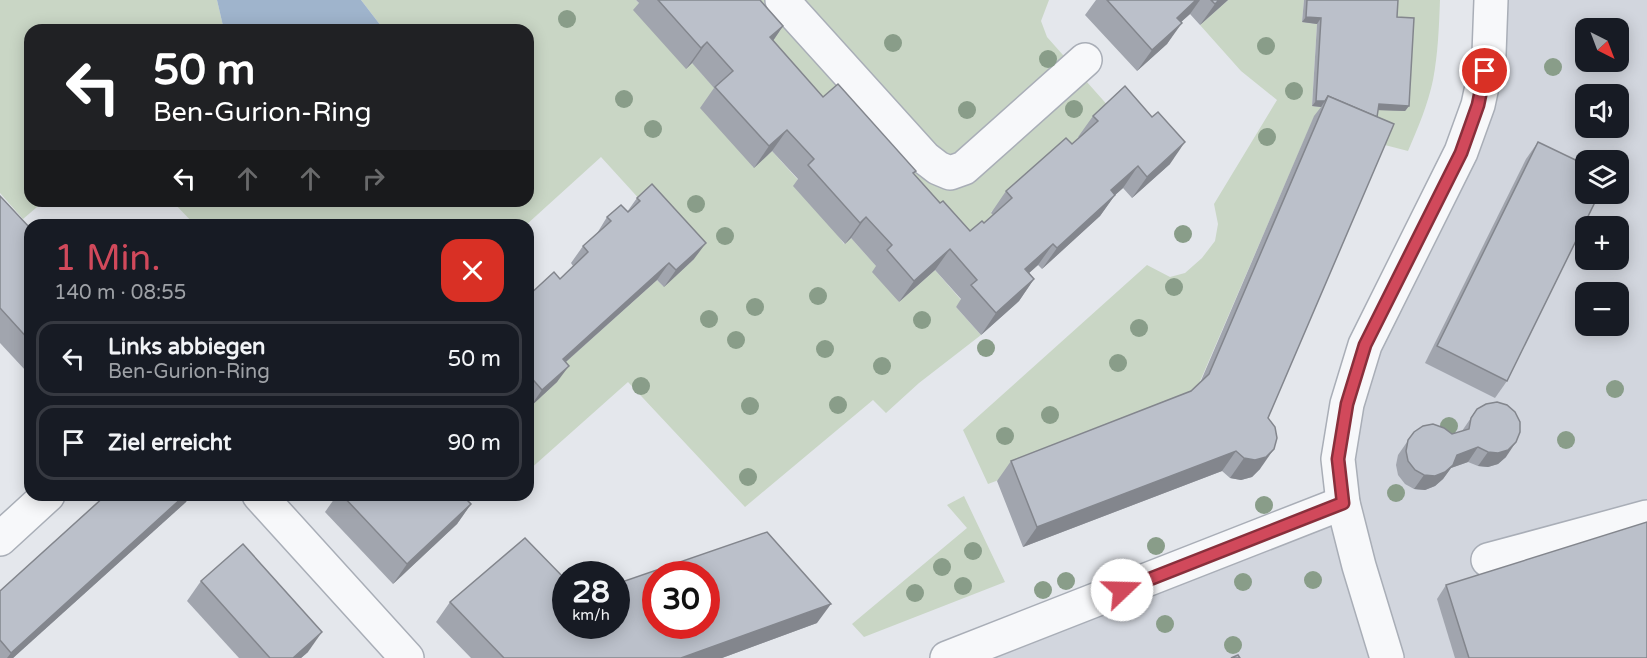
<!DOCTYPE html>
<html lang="de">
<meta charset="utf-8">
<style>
:root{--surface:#171b24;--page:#20242c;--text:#f1f3f6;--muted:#9ea1a6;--line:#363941;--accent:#d1495b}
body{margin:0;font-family:"Varela Round",sans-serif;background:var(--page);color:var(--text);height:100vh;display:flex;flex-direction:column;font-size:22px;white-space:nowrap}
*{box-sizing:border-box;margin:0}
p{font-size:20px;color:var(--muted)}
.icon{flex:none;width:33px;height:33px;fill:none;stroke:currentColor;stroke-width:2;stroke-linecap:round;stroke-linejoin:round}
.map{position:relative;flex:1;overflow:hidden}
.panel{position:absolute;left:24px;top:219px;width:510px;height:282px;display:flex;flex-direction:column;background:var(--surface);border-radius:18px;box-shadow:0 3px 15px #0003}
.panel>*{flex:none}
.hud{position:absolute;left:24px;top:24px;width:510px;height:183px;border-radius:18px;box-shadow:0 3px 15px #0003;background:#202124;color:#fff;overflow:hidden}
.needle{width:39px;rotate:138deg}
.buttons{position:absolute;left:1575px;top:18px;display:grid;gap:12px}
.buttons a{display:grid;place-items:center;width:54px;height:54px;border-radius:12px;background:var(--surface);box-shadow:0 3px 15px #0003;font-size:30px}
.speed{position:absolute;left:552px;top:561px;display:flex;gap:12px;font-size:30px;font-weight:700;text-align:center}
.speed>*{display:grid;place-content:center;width:78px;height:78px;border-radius:50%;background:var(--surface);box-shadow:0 3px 15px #0003;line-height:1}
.speed small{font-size:15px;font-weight:400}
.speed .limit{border:9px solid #d22;background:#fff;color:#111}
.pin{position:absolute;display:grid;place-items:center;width:51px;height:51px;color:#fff;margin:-26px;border:3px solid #fff;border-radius:50%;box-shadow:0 2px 6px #0007}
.me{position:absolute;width:66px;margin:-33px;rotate:69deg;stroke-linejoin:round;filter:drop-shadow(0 0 4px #0008)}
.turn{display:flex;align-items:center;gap:21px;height:126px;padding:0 30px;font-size:27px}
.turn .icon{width:78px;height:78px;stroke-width:2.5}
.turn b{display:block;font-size:42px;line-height:51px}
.lanes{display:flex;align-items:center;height:57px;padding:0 30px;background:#0003;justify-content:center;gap:30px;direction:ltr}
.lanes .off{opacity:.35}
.round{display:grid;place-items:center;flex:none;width:63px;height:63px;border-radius:18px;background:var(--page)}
.summary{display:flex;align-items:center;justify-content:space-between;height:102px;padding:0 30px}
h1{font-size:36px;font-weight:600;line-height:45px;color:var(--accent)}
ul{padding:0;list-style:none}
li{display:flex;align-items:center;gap:18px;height:75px;margin:0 12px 9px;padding:0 18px;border:3px solid var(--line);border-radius:18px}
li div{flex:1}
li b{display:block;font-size:22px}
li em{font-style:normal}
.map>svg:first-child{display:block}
</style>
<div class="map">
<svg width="1647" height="658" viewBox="0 0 1647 658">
<rect width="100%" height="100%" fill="#e4e7ec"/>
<!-- built -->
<path fill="#d2d6de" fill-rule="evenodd" d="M1491 0H1647V658H947L1343 503 1347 404 1461 152ZM1586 28H1618V62H1586ZM1586 94H1618V128H1586ZM1586 160H1618V194H1586ZM1586 226H1618V260H1586ZM1586 292H1618V326H1586Z"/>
<!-- green -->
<g fill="#c9d6c5">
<path d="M0 0H217L224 30H30V201H44L23 219 0 193Z"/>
<path d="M361 0H636L718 92 753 167 772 151 799 181 844 244 851 238 877 267 899 302 935 270 962 301 956 307 981 335 919 383 886 413 873 400 745 507 628 382 528 471V404L551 375 657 280 663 286 694 259 601 157 526 225H195L172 201H337C351 210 365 205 379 201H528V30H392L381 26Z"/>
<path d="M726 0H1049L1041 21 1047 37 1110 108 1078 137 1083 143 991 212 997 220 969 245Z"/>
<path d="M1228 0H1304L1302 22 1317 24 1312 106 1337 108 1314 117 1195 393 1097 443 988 484 963 430 1147 265 1170 277 1185 273 1202 258 1215 241 1218 224 1214 204 1277 100 1241 71 1200 25Z"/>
<path d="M1395 0H1440C1439 27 1438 54 1433 80 1428 104 1418 128 1408 151L1381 144 1375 110 1393 22Z"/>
<path d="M964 496 1005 582 864 637 852 624 967 528 947 505Z"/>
</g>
<!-- water -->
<path fill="#9fb4cc" d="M217 0H361L381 26 392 30H224Z"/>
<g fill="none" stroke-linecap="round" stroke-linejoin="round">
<!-- minor casing -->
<g stroke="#a9aeb7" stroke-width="36">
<g id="minor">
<path d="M782 0 925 158 938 168 950 173 964 168 1085 60"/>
<path d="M259 495 407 658"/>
<path d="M0 539 48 495"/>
<path d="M1488 560 1647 517"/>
<path d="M947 658 1343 503"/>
<path d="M1387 658 1359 566 1343 503 1338 459 1347 404 1365 345 1461 152 1478 105 1489 54 1491 0"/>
</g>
</g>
<!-- minor -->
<use href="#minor" stroke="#f7f8fa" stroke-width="33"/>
</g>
<!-- trees -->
<g fill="#899d89">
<circle cx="567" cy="19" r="9"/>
<circle cx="893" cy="43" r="9"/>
<circle cx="1266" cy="46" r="9"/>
<circle cx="1048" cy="59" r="9"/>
<circle cx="1553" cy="67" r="9"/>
<circle cx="1294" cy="91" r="9"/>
<circle cx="624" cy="99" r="9"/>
<circle cx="1074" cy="109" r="9"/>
<circle cx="967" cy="110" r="9"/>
<circle cx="653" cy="129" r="9"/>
<circle cx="1267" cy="137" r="9"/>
<circle cx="696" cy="204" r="9"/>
<circle cx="1183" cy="234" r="9"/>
<circle cx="725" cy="236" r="9"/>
<circle cx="1174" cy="287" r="9"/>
<circle cx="818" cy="296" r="9"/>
<circle cx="755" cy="307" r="9"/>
<circle cx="709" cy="319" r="9"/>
<circle cx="922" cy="320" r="9"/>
<circle cx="1139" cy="328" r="9"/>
<circle cx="736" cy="340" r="9"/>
<circle cx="986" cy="348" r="9"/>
<circle cx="825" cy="349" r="9"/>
<circle cx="1118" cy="363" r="9"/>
<circle cx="882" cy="366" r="9"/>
<circle cx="641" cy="386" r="9"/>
<circle cx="1615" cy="389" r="9"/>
<circle cx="838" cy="405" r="9"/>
<circle cx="750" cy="406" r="9"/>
<circle cx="1050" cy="415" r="9"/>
<circle cx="1449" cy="426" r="9"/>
<circle cx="1005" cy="436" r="9"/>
<circle cx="1566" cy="440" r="9"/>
<circle cx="748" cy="477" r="9"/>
<circle cx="1396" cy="493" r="9"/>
<circle cx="1264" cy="505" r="9"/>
<circle cx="1156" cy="546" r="9"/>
<circle cx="973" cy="551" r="9"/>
<circle cx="942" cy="567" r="9"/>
<circle cx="1313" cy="580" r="9"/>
<circle cx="1066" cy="581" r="9"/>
<circle cx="1243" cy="582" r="9"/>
<circle cx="963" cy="586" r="9"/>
<circle cx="1043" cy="590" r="9"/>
<circle cx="915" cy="593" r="9"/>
<circle cx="1165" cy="624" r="9"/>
<circle cx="1233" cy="645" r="9"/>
</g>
<!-- wall -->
<g fill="#a1a5ae">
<path d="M636 0H760L783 26 773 41 823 97 916 171 914 174 940 203 970 231 984 223 993 215 991 213 1006 191 1072 144 1079 138 1078 137 1093 116 1170 164 1132 198 1123 188 1115 195 1100 216 1042 269 1038 265 1029 273 1034 279 1019 301 981 335 956 307 961 299 935 270 899 302 872 272 876 266 851 238 845 244 793 186 798 179 772 151 754 168 700 108 714 88 692 63 686 69 633 10 639 3Z"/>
<path d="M1096 0H1228L1200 25 1190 14 1181 22 1167 44 1137 71 1085 15Z"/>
<path d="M1304 0H1398L1397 17 1409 106 1405 111 1378 110 1268 418 1260 469 1252 477 1241 480 1230 478 1222 471 1023 547 997 481 1011 461 1191 391 1200 383 1314 116 1321 107 1312 106 1317 24 1302 22Z"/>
<path d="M1538 142 1507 381 1495 398 1425 363 1526 159Z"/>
<path d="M0 196 30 228V368L26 371 0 343Z"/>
<path d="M637 198 694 259 664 287 657 280 566 362 557 382 530 407 528 404V296L560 279 573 266 571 263 583 246 596 235 607 217 627 212Z"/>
<path d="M1477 409 1506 457 1498 464 1488 467 1478 466 1468 462 1451 468 1443 479 1435 486 1425 490 1414 489 1405 484 1398 475 1396 465 1398 455 1414 432 1452 434 1462 431Z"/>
<path d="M106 495H190L186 502 13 658H0V591Z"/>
<path d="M337 495H462L471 504 457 524 393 584 325 512Z"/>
<path d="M201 581 308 652 301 658H239L187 601Z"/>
<path d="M1446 585 1647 658H1455L1437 599Z"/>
<path d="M450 602 566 626 817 623 722 658H471L436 622Z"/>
</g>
<!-- shaded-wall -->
<g fill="#83868d">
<path d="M1196 0H1200L1190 14 1162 39 1177 18Z"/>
<path d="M1219 0H1228L1200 25 1215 4Z"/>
<path d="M1306 17 1321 18 1317 24 1302 22Z"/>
<path d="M1182 23 1167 44 1137 71 1152 50Z"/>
<path d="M783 26 768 48 770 37Z"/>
<path d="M707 42 692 63 686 69 701 48Z"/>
<path d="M1316 101H1325L1321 107 1312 106Z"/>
<path d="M1379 104 1409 106 1405 111 1375 110Z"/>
<path d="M787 130 772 151 754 168 769 146Z"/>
<path d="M1185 142 1170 164 1132 198 1147 177Z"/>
<path d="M1138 166 1123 188 1096 212 1111 190Z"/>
<path d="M1115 195 1100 216 1042 269 1057 248Z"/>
<path d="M866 217 851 238 845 244 860 223Z"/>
<path d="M706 243 694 259 664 287 676 270Z"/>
<path d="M1053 244 1038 265 1010 290 1025 269Z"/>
<path d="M950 249 935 270 899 302 914 281Z"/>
<path d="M669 263 657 280 551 375 563 359Z"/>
<path d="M1034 279 1019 301 981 335 996 313Z"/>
<path d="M569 366 557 382 530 407 542 390Z"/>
<path d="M1516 442 1506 457 1498 464 1488 467 1478 466 1488 452Z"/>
<path d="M1478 447 1468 462 1451 468 1443 479 1435 486 1425 490 1414 489 1424 475 1457 455Z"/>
<path d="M1274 449 1260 469 1252 477 1241 480 1230 478 1244 458Z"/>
<path d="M1236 451 1222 471 1023 547 1037 527Z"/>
<path d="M185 495H190L186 502 13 658H7L11 653Z"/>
<path d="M471 504 457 524 393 584 407 564Z"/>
<path d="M831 604 817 623 722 658H681Z"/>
<path d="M322 632 308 652 301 658H293Z"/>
</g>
<!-- building -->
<g fill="#bbc0ca" stroke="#83868d" stroke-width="1.5" fill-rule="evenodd">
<path d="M658 0H760L783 26 770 37 823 97 838 84 916 171 913 173 940 203 943 201 970 231 982 221 984 223 1012 198 1006 191 1066 138 1072 144 1098 121 1093 116 1125 86 1152 117 1158 112 1185 142 1147 177 1138 166 1111 190 1115 195 1057 248 1053 244 1025 269 1034 279 996 313 971 285 977 280 950 249 914 281 887 250 892 245 866 217 860 223 808 165 814 159 787 130 769 146 715 87 733 71 707 42 701 48Z"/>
<path d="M1107 0H1196L1177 18 1182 23 1152 50Z"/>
<path d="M1211 0H1219L1215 4Z"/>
<path d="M1307 0H1398L1397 17 1414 18 1409 106 1379 104 1377 117 1328 96 1325 101H1316L1321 18 1306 17Z"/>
<path d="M1328 96 1394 124 1268 418 1275 427 1277 438 1274 449 1266 457 1255 460 1244 458 1236 451 1037 527 1011 461 1191 391 1209 374Z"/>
<path d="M1538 142 1586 165V194H1599L1507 381 1437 346Z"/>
<path d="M652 184 706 243 676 270 669 263 573 350 563 359 569 366 542 390 528 374V296L554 272 560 279 588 252 583 246 611 221 607 217 621 205 628 212 640 201 637 198Z"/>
<path d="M0 196 30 228V341L0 308Z"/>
<path d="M1497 402 1507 405 1515 412 1520 422V432L1516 442 1508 450 1498 453 1488 452 1478 447 1457 455 1453 465 1445 472 1435 476 1424 475 1415 470 1408 461 1406 451 1408 440 1414 432 1423 426 1433 424 1444 428 1452 434 1469 429 1471 418 1477 409 1486 404Z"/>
<path d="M106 495H185L11 653 0 640V591Z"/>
<path d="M342 495H462L471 504 407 564Z"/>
<path d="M1647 522V658H1469L1446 585Z"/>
<path d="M767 532 831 604 681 658H504L450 602 525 538 566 580V626H616V584ZM656 574H706V626H656Z"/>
<path d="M243 544 322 632 293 658H270L201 581Z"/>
<path d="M1238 655 1240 658H1231Z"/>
</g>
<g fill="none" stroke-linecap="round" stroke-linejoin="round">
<!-- route casing -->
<g stroke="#882f3b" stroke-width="15">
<path id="route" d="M1122 590 1343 503 1338 459 1347 404 1365 345 1461 153 1478 105 1485 71"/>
</g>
<!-- route -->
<use href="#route" stroke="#d1495b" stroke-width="10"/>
</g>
</svg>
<div class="buttons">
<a><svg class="needle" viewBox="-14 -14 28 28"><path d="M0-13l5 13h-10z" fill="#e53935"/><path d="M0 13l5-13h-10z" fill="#9ea1a6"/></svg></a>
<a><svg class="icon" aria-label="sound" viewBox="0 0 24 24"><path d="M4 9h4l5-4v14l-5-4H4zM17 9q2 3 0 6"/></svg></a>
<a><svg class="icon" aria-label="layers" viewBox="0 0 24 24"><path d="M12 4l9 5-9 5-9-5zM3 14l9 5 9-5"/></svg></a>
<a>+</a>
<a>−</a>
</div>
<div class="speed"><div>28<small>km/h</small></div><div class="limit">30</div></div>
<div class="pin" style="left:1485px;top:71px;background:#d93025"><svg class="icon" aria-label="arrive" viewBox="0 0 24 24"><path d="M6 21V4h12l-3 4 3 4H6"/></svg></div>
<svg class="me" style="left:1122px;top:590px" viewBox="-20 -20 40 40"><circle r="19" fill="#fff"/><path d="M0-13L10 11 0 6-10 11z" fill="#d1495b"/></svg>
<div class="hud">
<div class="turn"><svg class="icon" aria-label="left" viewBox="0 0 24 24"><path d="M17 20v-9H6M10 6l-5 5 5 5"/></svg><div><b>50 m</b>Ben-Gurion-Ring</div></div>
<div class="lanes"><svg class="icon" aria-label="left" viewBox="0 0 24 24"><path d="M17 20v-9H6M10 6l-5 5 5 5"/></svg><svg class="icon off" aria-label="ahead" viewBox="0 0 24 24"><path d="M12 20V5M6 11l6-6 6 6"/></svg><svg class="icon off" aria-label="ahead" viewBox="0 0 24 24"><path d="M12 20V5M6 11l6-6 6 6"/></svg><svg class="icon off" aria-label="right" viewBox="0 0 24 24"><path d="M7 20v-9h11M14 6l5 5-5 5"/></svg></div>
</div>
<section class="panel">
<div class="summary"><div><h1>1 Min.</h1><p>140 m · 08:55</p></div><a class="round" style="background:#d93025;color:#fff"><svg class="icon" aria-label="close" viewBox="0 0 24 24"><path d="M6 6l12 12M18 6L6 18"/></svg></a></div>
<ul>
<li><svg class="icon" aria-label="left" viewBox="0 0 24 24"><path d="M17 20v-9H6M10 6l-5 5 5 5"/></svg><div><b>Links abbiegen</b><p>Ben-Gurion-Ring</p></div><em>50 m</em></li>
<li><svg class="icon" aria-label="arrive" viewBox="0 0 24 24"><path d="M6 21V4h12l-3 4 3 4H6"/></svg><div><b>Ziel erreicht</b></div><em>90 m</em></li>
</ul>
</section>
</div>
